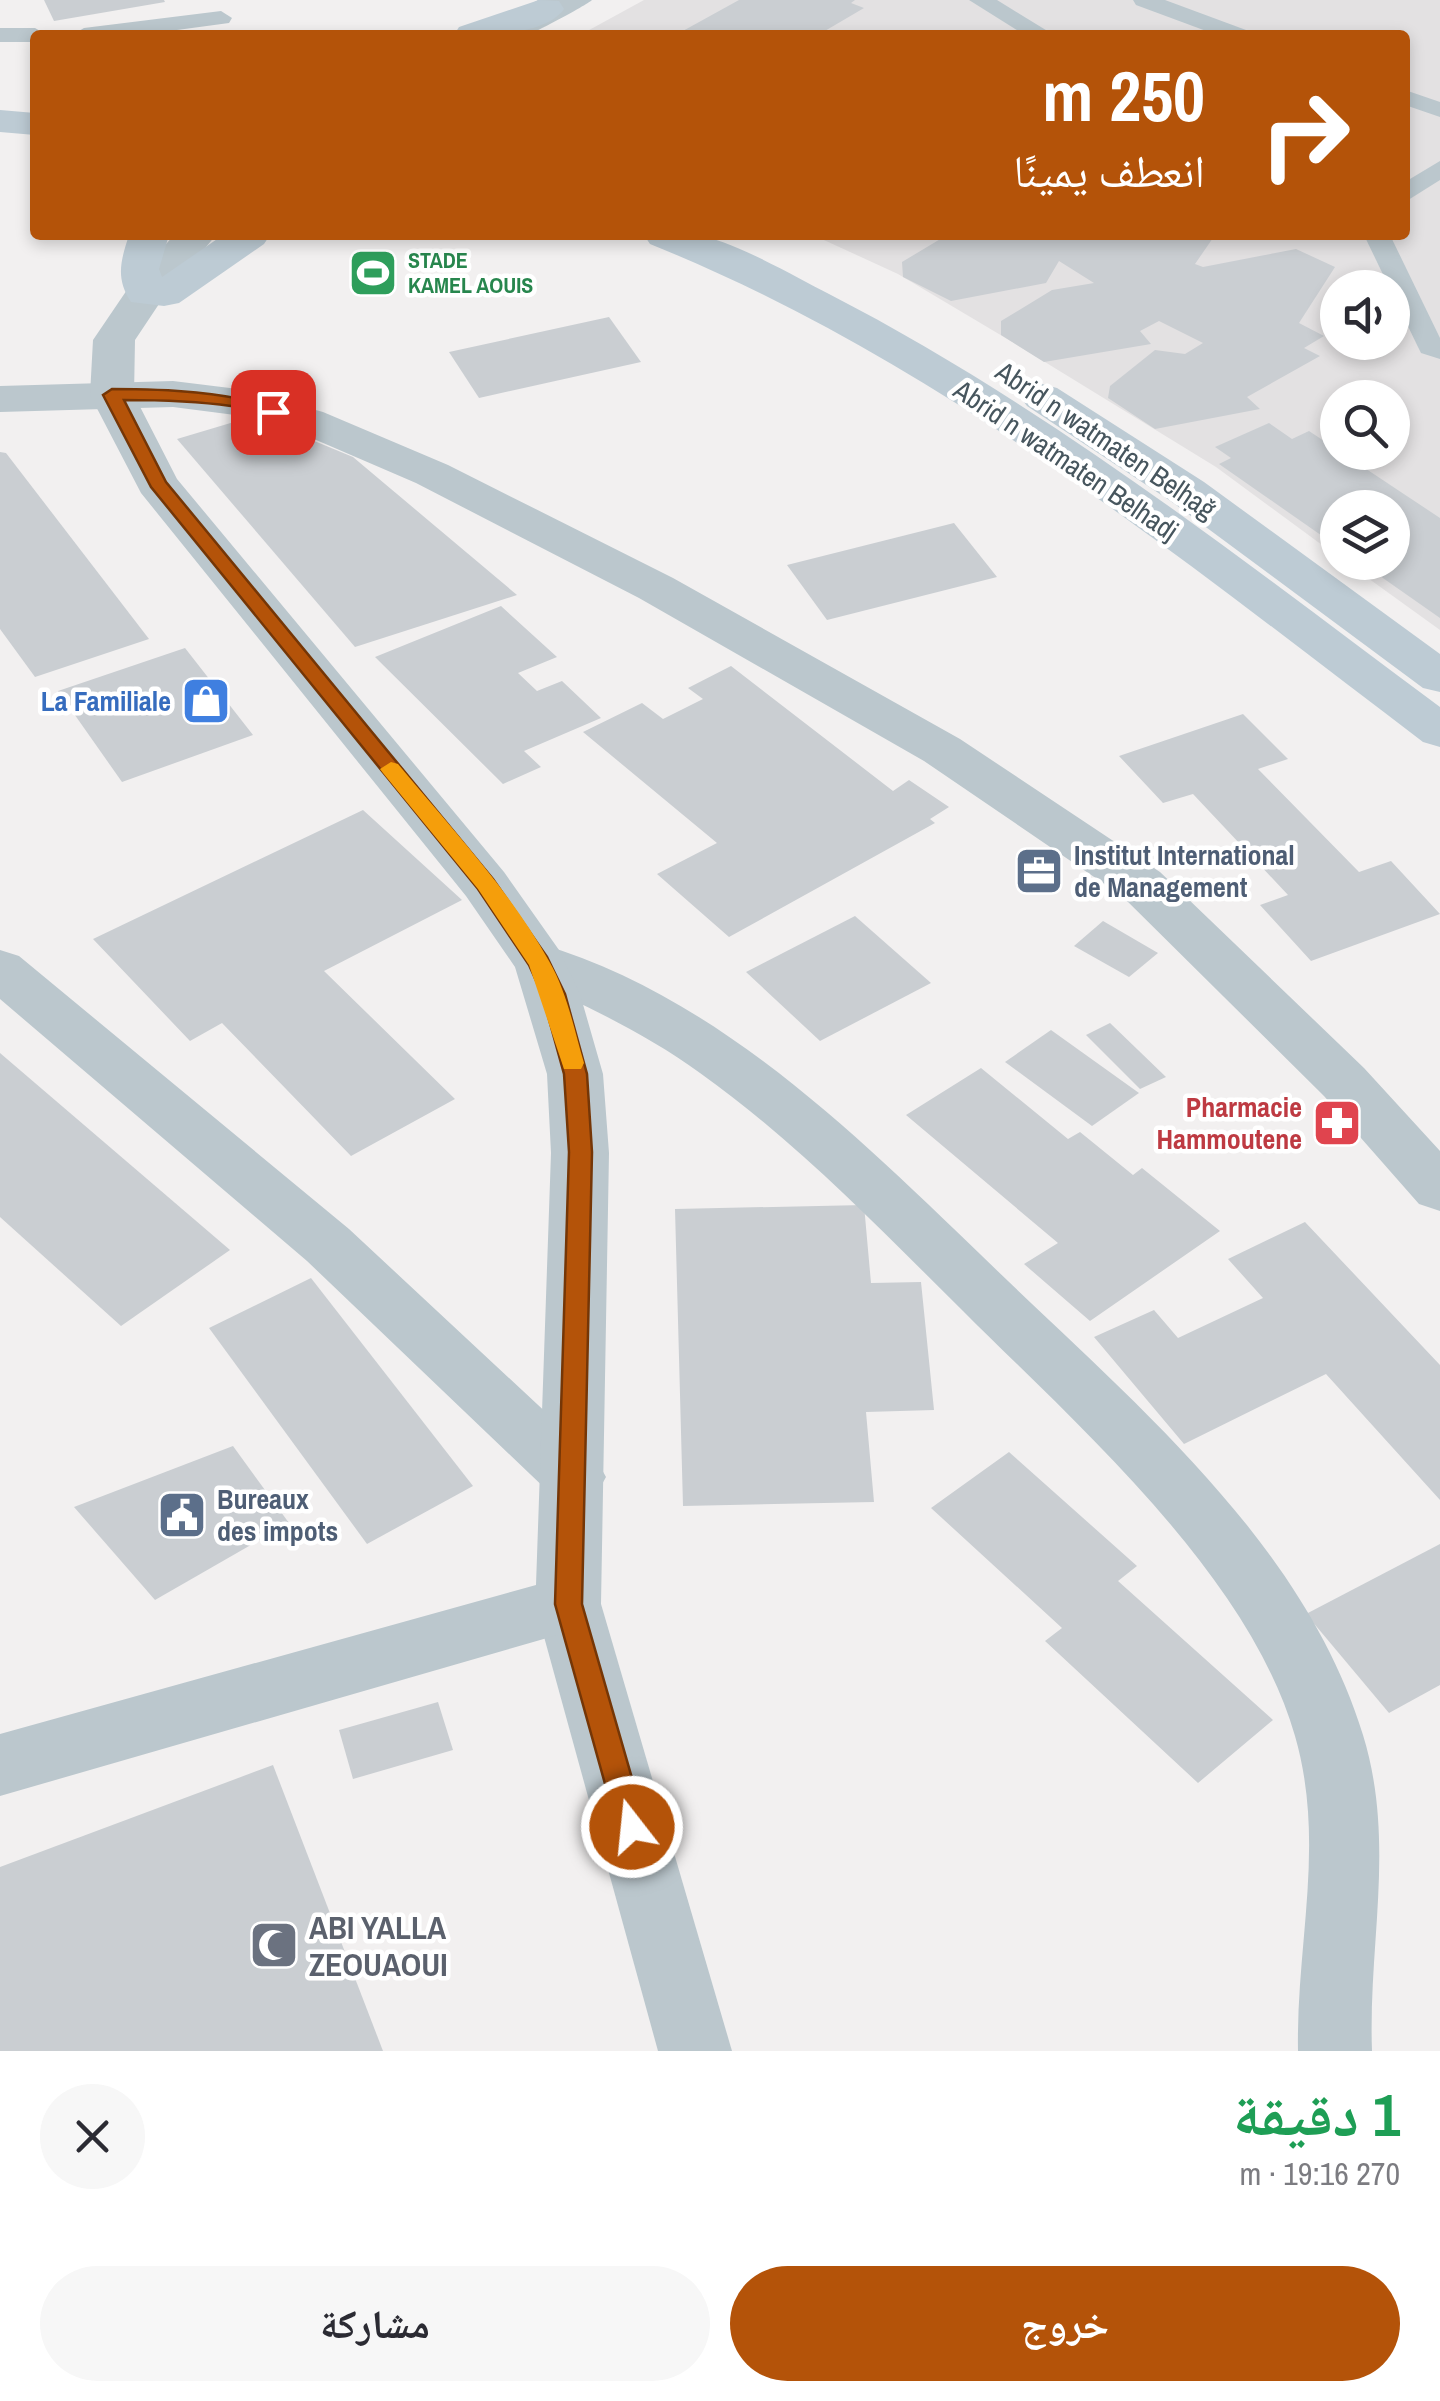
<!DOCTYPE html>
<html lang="ar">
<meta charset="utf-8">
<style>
:root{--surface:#fff;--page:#f7f7f7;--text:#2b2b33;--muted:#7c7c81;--accent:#b45309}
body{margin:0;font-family:"Archivo Narrow","Noto Naskh Arabic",sans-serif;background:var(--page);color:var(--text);direction:rtl;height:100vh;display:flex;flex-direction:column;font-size:38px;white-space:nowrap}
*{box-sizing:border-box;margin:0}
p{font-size:32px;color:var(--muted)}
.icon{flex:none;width:55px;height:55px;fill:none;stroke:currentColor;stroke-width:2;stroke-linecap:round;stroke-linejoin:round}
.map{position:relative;height:2051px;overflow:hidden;direction:ltr}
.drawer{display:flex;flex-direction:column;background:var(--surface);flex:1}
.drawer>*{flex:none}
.banner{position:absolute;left:30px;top:30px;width:1380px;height:210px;border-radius:10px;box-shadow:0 5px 15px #0003;direction:rtl;background:#b45309;color:#fff;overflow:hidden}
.tools{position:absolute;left:1320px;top:270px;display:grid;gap:20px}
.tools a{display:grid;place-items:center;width:90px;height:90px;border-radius:50%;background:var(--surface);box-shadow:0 5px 15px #0003;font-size:50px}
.pin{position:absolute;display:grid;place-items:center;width:85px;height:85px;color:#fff;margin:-42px;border-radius:20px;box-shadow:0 5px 15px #0006}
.me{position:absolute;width:110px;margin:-55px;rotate:344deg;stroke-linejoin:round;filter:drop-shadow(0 0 8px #0008)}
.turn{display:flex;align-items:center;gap:35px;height:210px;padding:0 40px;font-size:45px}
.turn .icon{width:130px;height:130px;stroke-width:2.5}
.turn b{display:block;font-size:70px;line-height:85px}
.round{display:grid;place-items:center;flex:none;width:105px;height:105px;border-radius:52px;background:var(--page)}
.headline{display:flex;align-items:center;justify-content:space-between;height:170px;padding:0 40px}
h1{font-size:60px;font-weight:700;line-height:75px;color:#1e9e55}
.action{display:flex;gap:20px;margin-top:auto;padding:20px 40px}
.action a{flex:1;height:115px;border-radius:60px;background:var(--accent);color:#fff;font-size:40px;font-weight:700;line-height:115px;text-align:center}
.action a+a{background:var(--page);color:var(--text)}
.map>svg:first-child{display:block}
</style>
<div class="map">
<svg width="1440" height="2051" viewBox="0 0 1440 2051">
<rect width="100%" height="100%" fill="#f2f0f0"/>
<!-- education -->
<path fill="#e3e1e2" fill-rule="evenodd" d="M644 0H1440V630L1347 563 1392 562V508H1338L1337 556 1216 467 1014 343 898 274 813 235H1405V35H580ZM1338 288H1392V342H1338ZM1338 398H1392V452H1338Z"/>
<!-- building -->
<g fill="#caced2">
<path d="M44 0H164L165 2 54 21Z"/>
<path d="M739 0H855L851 3 864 8 818 35 681 32Z"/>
<path d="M947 235H1215L1195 264 1203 267 1296 249 1335 267 1299 323 1324 336 1304 348 1320 356 1247 397 1260 409 1155 429 1108 398 1110 386 1155 350 1185 354 1203 343 1159 321 1140 331 1151 344 1044 362 1001 335V321L1052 290 1094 283 1059 261 1046 283 951 301 903 277 902 262Z"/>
<path d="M609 317 641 362 479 398 449 352Z"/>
<path d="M254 416 353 457 517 595 355 647 177 439Z"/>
<path d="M1269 423 1292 439 1309 431 1440 518V618L1360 562H1392V508H1338V547L1219 464 1231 458 1215 447Z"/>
<path d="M0 452 6 453 149 639 35 677 0 629Z"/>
<path d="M954 523 997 577 827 620 787 565Z"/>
<path d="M501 606 557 657 518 673 537 691 562 681 601 718 524 751 541 767 503 784 375 657Z"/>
<path d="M185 648 253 735 122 782 58 691Z"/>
<path d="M731 666 893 791 909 780 949 807 930 819 935 823 729 937 657 874 717 843 583 732 642 703 663 719 703 699 688 688Z"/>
<path d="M1243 714 1288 759 1258 769 1359 872 1391 861 1440 914 1311 961 1260 905 1288 895 1193 794 1163 803 1119 756Z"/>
<path d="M363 810 462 900 324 971 455 1099 351 1156 222 1023 190 1041 93 939Z"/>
<path d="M855 916 931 983 820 1041 746 972Z"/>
<path d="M1103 921 1158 953 1129 977 1074 946Z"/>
<path d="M1110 1023 1166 1077 1140 1089 1086 1035Z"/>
<path d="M1051 1030 1139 1093 1092 1126 1005 1062Z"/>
<path d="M0 1053 230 1250 121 1326 0 1217Z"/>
<path d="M981 1068 1068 1139 1080 1132 1133 1175 1142 1168 1220 1231 1090 1321 1024 1264 1058 1243 906 1115Z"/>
<path d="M864 1205 871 1283 921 1282 934 1410 866 1412 874 1502 683 1506 675 1209Z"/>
<path d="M1305 1222 1440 1365V1500L1326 1374 1184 1444 1094 1337 1154 1310 1178 1338 1263 1298 1228 1259Z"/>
<path d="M311 1278 473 1486 367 1544 209 1328Z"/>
<path d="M233 1446 289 1523 155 1600 74 1507Z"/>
<path d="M1009 1452 1137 1566 1118 1581 1273 1720 1198 1783 1045 1641 1062 1628 931 1508Z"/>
<path d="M1440 1544V1685L1389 1713 1306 1614Z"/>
<path d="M438 1702 453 1750 353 1779 339 1730Z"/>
<path d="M273 1765 383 2051H0V1867Z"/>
</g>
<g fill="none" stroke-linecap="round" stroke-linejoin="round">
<!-- service -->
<g fill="#bbc7cd" fill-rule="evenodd">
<path d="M969 0H997L1054 35H1025Z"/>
<path d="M1133 0H1165L1246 30 1250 35H1217L1136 5Z"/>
<path d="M221 11 232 18 229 23 140 35H72L84 28Z"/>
<path d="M0 28H35L47 35H35V42H0Z"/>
<path d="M1405 90 1440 102V117L1405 105Z"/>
<path d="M1440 161V180L1405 202V182Z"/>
<path d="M1364 235H1390L1440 338V359L1421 353 1418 347Z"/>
</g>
<!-- minor -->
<g fill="#bbc7cd" fill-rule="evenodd">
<path d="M173 381 238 389 323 412 448 465 673 578 960 739 1160 872 1364 1068 1440 1151V1211L1419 1204 1324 1096 1122 896 924 761 639 598 416 483 293 430 235 415 173 407 0 412V386Z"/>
<path d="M540 944C726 998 873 1152 1008 1281 1145 1412 1306 1549 1363 1735 1396 1843 1368 1942 1372 2051H1298C1296 1942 1326 1844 1295 1736 1249 1575 1079 1427 963 1311 879 1228 797 1142 700 1073 645 1033 583 1004 521 976L513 963 521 950Z"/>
<path d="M0 950 19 956 349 1229 596 1459 606 1477 596 1495 574 1503 552 1495 307 1261 0 999Z"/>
<path d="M568 1576 591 1584 601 1604 732 2051H658L535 1604 545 1584Z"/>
</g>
<!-- tertiary -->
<g fill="#bbc7cd" fill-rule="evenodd">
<path d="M538 0H592C590 3 533 34 527 35 515 38 499 35 486 35L491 27Z"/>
<path d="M174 235H216L161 301 135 340 134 395 177 479 504 872 559 950 580 994 603 1074 609 1153 601 1604 591 1624 568 1632 0 1796V1734L536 1585 551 1153 547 1074 515 967 466 896 141 493 90 395 93 340 131 284Z"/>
</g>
<!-- secondary -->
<g fill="#bdcbd4" fill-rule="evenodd">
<path d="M539 0 559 1 564 9C545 36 484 35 454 35L459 27Z"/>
<path d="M0 110 35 113V135L0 132Z"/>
<path d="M129 235H169L159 269 162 277 223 235H270L264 244 179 303 164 306 131 302C115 278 121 260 129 235Z"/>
<path d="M644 235C661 235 680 233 697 235 732 240 796 277 829 294 1047 406 1244 561 1440 707V747L1423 742C1179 557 936 359 650 244Z"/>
<path d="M1042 384 1057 388 1204 482 1440 654V692L1423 688 1172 502 1027 406 1020 397 1027 388Z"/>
</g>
</g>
<!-- route -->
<path fill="#b45309" stroke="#753606" stroke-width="2.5" d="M112 389C170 389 223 392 279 408V415C263 418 247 409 231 406 195 401 160 400 124 400L166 482 493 879 547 957 565 994 587 1074 592 1152 582 1604 646 1827 642 1836 632 1840 622 1836 617 1827 555 1604 569 1152 564 1074 542 994 529 965 478 889 151 487 103 395Z"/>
<!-- slow -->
<path fill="#f59e0b" d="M391 762 398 764C450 827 509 889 549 961 567 992 574 1029 584 1063L581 1069H564L529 965 478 889 383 773 380 769Z"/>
<!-- icons -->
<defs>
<g id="stadium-square" transform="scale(2.5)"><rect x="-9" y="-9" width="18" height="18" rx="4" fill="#2e9e5b" stroke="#fff"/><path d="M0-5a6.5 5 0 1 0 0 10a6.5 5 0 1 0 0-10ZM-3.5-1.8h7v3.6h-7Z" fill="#fff"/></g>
<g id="shop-square" transform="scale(2.5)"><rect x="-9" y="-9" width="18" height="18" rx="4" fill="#3f7fe0" stroke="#fff"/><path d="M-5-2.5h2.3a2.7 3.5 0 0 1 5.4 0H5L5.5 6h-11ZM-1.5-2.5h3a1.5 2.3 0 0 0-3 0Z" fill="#fff"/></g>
<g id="office-square" transform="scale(2.5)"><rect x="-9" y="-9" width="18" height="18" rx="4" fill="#5c6f8a" stroke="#fff"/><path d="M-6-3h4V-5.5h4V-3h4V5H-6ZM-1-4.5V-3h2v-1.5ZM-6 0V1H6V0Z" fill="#fff"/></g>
<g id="pharmacy-square" transform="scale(2.5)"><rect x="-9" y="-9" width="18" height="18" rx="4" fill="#e0444e" stroke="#fff"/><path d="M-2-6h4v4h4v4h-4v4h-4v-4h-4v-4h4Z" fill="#fff"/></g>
<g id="civic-square" transform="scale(2.5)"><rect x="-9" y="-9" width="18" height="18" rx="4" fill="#5c6f8a" stroke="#fff"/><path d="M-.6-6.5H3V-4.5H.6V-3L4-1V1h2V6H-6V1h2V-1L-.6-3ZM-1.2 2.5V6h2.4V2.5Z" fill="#fff"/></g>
<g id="mosque-square" transform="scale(2.5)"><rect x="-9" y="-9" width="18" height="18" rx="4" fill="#6b7280" stroke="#fff"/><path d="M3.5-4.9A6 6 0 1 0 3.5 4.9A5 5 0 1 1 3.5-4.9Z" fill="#fff"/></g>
</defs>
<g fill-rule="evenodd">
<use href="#stadium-square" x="373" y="273"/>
<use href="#shop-square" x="206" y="701"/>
<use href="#office-square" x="1039" y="871"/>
<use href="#pharmacy-square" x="1337" y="1123"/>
<use href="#civic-square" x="182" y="1515"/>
<use href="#mosque-square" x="274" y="1945"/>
</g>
<g text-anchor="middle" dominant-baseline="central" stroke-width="9" stroke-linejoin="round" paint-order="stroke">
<!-- far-leisure labels -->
<g font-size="22" font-weight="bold" fill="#27864d" stroke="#fff" text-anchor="start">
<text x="408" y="260">STADE<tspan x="408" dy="25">KAMEL AOUIS</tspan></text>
</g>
<!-- street labels -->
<g font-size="28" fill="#47565e" stroke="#fff">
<text transform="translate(1106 440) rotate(34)">Abrid n watmaten Belḥaǧ</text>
<text transform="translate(1066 460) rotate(34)">Abrid n watmaten Belhadj</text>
</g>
<!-- shop labels -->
<g font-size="28" font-weight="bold" fill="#366cbe" stroke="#fff" text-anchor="end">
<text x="171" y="701">La Familiale</text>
</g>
<!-- service labels -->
<g font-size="28" font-weight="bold" fill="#4e5e75" stroke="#fff" text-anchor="start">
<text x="1074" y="855">Institut International<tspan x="1074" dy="32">de Management</tspan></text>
<text x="217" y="1499">Bureaux<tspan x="217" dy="32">des impots</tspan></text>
</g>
<!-- health labels -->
<g font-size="28" font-weight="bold" fill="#be3a42" stroke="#fff" text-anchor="end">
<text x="1302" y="1107">Pharmacie<tspan x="1302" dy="32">Hammoutene</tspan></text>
</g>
<!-- near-worship labels -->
<g font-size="32" font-weight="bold" fill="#5b616d" stroke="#fff" text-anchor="start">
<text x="309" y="1927">ABI YALLA<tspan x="309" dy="37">ZEOUAOUI</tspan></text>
</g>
</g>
</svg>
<div class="tools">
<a><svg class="icon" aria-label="sound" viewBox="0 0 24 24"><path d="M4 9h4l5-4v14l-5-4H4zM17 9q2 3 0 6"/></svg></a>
<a><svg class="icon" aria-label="search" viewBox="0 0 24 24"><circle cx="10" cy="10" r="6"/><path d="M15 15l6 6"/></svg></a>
<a><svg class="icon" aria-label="layers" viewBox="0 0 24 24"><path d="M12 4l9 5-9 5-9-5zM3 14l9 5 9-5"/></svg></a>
</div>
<div class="pin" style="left:273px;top:412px;background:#d93025"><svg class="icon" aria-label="arrive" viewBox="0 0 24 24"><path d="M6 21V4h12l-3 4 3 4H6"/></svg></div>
<svg class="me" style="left:632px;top:1827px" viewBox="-20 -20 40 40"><circle r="17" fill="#b45309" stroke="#fff" stroke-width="3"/><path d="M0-11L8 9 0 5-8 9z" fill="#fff"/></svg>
<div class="banner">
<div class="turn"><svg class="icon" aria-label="right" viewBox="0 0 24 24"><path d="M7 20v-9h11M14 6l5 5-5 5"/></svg><div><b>250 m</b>انعطف يمينًا</div></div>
</div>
</div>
<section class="drawer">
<div class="headline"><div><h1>1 دقيقة</h1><p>270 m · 19:16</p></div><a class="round"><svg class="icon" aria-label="close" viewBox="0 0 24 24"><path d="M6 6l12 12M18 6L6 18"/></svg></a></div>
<div class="action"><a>خروج</a><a>مشاركة</a></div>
</section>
